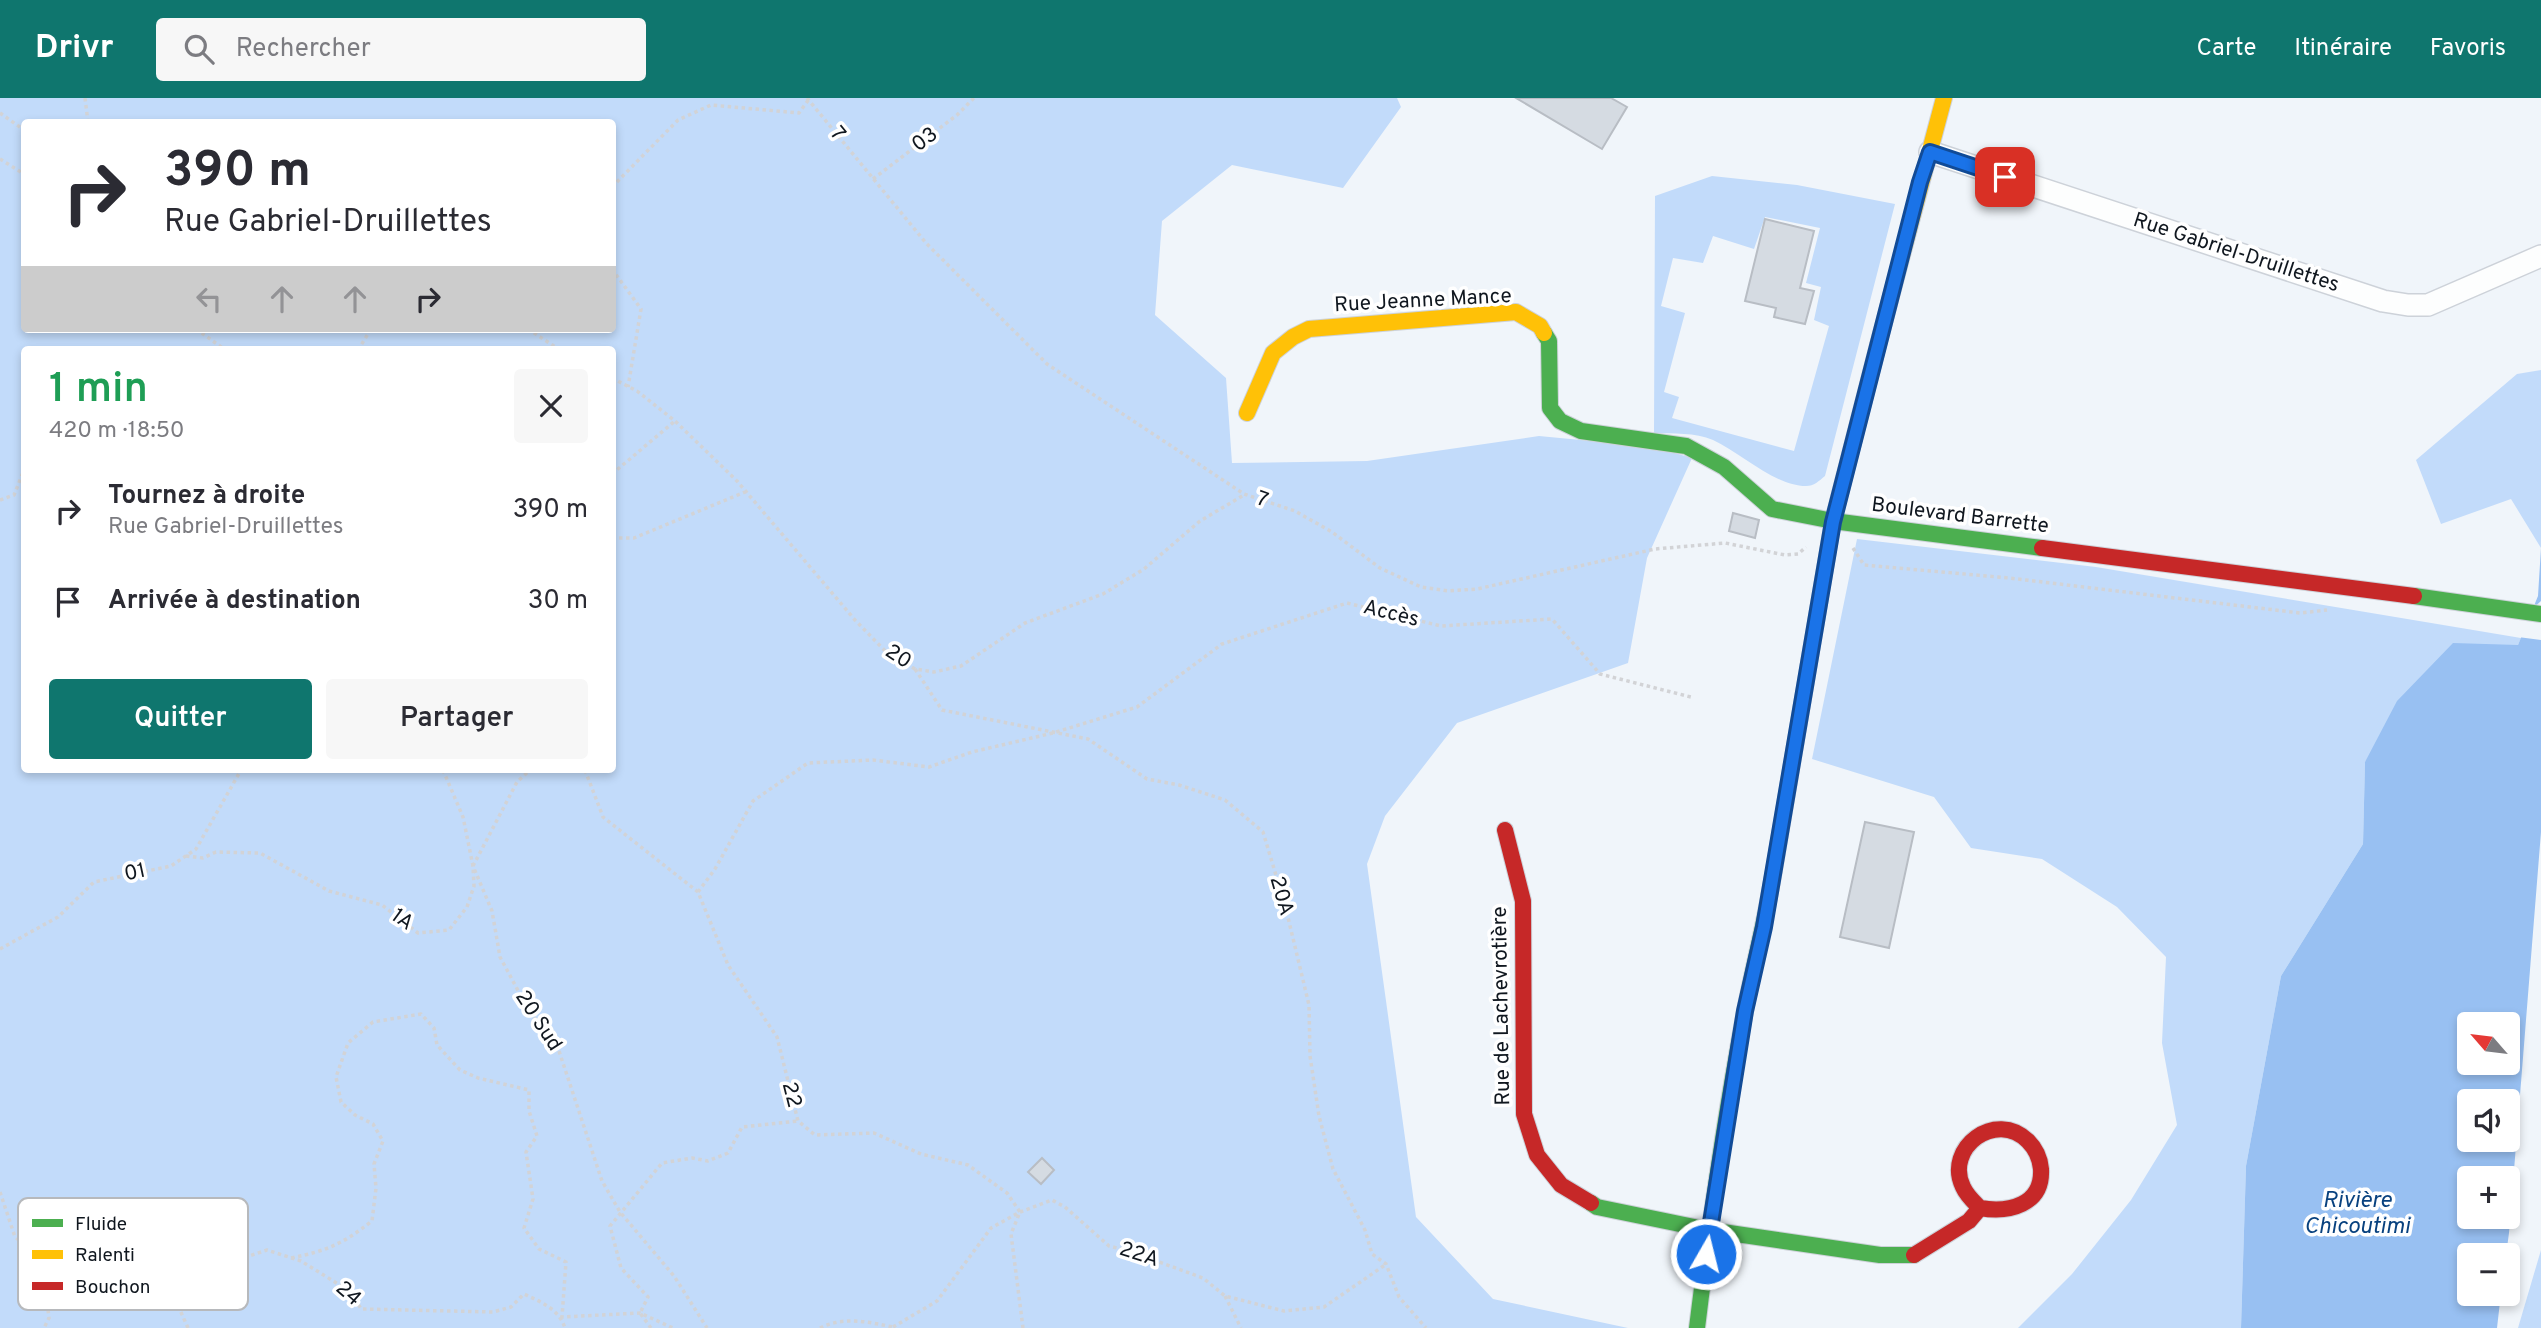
<!DOCTYPE html>
<html lang="fr">
<meta charset="utf-8">
<style>
:root{--surface:#fff;--page:#f7f7f7;--text:#2b2b33;--muted:#7c7c81;--accent:#0f766e}
body{margin:0;font-family:Overpass,sans-serif;background:var(--page);color:var(--text);height:100vh;display:flex;flex-direction:column;font-size:26px;white-space:nowrap}
*{box-sizing:border-box;margin:0}
p{font-size:23px;color:var(--muted)}
.icon{flex:none;width:38px;height:38px;fill:none;stroke:currentColor;stroke-width:2;stroke-linecap:round;stroke-linejoin:round}
.map{position:relative;flex:1;overflow:hidden}
.side{position:absolute;left:21px;top:248px;width:595px;height:427px;display:flex;flex-direction:column;background:var(--surface);border-radius:7px;box-shadow:0 4px 10px #0003}
.side>*{flex:none}
.hud{position:absolute;left:21px;top:21px;width:595px;height:214px;border-radius:7px;box-shadow:0 4px 10px #0003;background:#fff;color:var(--text);overflow:hidden}
.needle{width:46px;rotate:298deg}
.fabs{position:absolute;left:2457px;top:914px;display:grid;gap:14px}
.fabs a{display:grid;place-items:center;width:63px;height:63px;border-radius:7px;background:var(--surface);box-shadow:0 4px 10px #0003;font-size:35px}
.pin{position:absolute;display:grid;place-items:center;width:60px;height:60px;color:#fff;margin:-30px;border-radius:14px;box-shadow:0 4px 10px #0006}
.me{position:absolute;width:77px;margin:-38px;rotate:8deg;stroke-linejoin:round;filter:drop-shadow(0 0 5px #0008)}
.turn{display:flex;align-items:center;gap:24px;height:147px;padding:0 28px;font-size:32px}
.turn .icon{width:91px;height:91px;stroke-width:2.5}
.turn b{display:block;font-size:49px;line-height:60px}
.lanes{display:flex;align-items:center;height:66px;padding:0 28px;background:#0003;justify-content:center;gap:35px;direction:ltr}
.lanes .off{opacity:.35}
.round{display:grid;place-items:center;flex:none;width:74px;height:74px;border-radius:7px;background:var(--page)}
.summary{display:flex;align-items:center;justify-content:space-between;height:119px;padding:0 28px}
h1{font-size:42px;font-weight:600;line-height:52px;color:#1e9e55}
.primary-button{display:flex;gap:14px;margin-top:auto;padding:14px 28px}
.primary-button a{flex:1;height:80px;border-radius:7px;background:var(--accent);color:#fff;font-size:28px;font-weight:600;line-height:80px;text-align:center}
.primary-button a+a{background:var(--page);color:var(--text)}
ul{padding:0;list-style:none}
li{display:flex;align-items:center;gap:21px;height:91px;padding:0 28px}
li div{flex:1}
li b{display:block;font-size:26px}
li em{font-style:normal}
header{display:flex;align-items:center;gap:42px;box-sizing:border-box;height:98px;padding:0 35px;background:var(--accent);color:#fff}
header strong{font-size:33px}
nav{display:flex;gap:38px;margin-inline-start:auto;font-size:24px}
.search{width:490px;height:63px;background:var(--page);display:flex;align-items:center;gap:18px;box-sizing:border-box;padding:0 24px;border-radius:7px;color:var(--muted);font-size:26px}
.map>svg:first-child{display:block}
</style>
<header>
<strong>Drivr</strong>
<div class="search"><svg class="icon" aria-label="search" viewBox="0 0 24 24"><circle cx="10" cy="10" r="6"/><path d="M15 15l6 6"/></svg>Rechercher</div>
<nav><a>Carte</a><a>Itinéraire</a><a>Favoris</a></nav>
</header>
<div class="map">
<svg width="2541" height="1230" viewBox="0 0 2541 1230">
<rect width="100%" height="100%" fill="#f0f5fa"/>
<!-- green -->
<g fill="#c2dbfa" fill-rule="evenodd">
<path d="M0 0H1397L1401 9 1343 90 1232 67 1162 123 1155 217 1226 280 1232 365 1367 363 1539 338 1654 349 1692 360 1647 460 1628 565 1457 625 1385 718 1367 766 1416 1119 1493 1201 1628 1230H0ZM24 24H612V231H24ZM24 252H612V672H24Z"/>
<path d="M1712 78 1797 87 1895 106 1825 378C1819 383 1814 388 1806 388 1775 388 1741 355 1713 342 1695 334 1673 336 1654 335L1655 98ZM1765 119 1820 130 1806 185 1821 189 1814 222 1829 228 1794 353 1672 320 1679 299 1664 294 1685 215 1661 208 1673 160 1703 165 1713 138 1754 151Z"/>
<path d="M2541 272V450L2511 401 2441 426 2416 362 2517 276Z"/>
<path d="M1857 441 2096 469 2521 540 2518 547 2365 664 2363 746 2281 878 2246 1068 2241 1230H2018L2072 1176 2131 1102 2177 1027 2162 945 2166 859 2117 809 2042 761 1971 750 1934 699 1812 661Z"/>
<path d="M2541 1152V1230H2518Z"/>
</g>
<!-- water -->
<path fill="#98c0f2" fill-rule="evenodd" d="M2541 450V734L2509 1135 2506 1157H2469V1195H2501L2497 1230H2241L2246 1068 2281 878 2363 746 2365 664 2397 603 2453 545 2518 547 2538 498ZM2469 926H2508V964H2469ZM2469 1003H2508V1041H2469ZM2469 1080H2508V1118H2469Z"/>
<!-- pier -->
<path fill="#f0f5fa" d="M2541 503V542L2518 539 2530 513Z"/>
<!-- building -->
<g fill="#d5dbe2" stroke="#b8bdc4" stroke-width="2">
<path d="M1516 0H1611L1627 9 1602 51Z"/>
<path d="M1765 121 1814 133 1800 190 1814 193 1805 226 1774 219 1776 210 1745 203Z"/>
<path d="M1733 415 1759 422 1755 440 1729 433Z"/>
<path d="M1865 724 1914 734 1889 850 1840 839Z"/>
<path d="M1042 1060 1054 1072 1041 1086 1028 1074Z"/>
</g>
<g fill="none" stroke-linecap="round" stroke-linejoin="round">
<!-- street casing -->
<g stroke="#cdd2d9" stroke-width="24">
<path id="street" d="M1930 54 2383 203 2408 207H2428L2541 158"/>
</g>
<!-- fast casing -->
<g stroke="#cdd2d9" stroke-width="18">
<g id="fast">
<path d="M1544 235 1549 243 1550 310 1560 323 1581 333 1686 348 1724 369 1772 411 1833 423 2042 450"/>
<path d="M2414 498 2541 516"/>
<path d="M1591 1105 1597 1109 1709 1132 1880 1157H1914"/>
<path d="M1697 1230C1710 1124 1725 1018 1745 913 1754 866 1766 820 1774 772"/>
</g>
</g>
<!-- slow casing -->
<g stroke="#cdd2d9" stroke-width="18">
<g id="slow">
<path d="M1878 247 1944 0"/>
<path d="M1247 315 1273 255 1293 239 1309 231 1516 214 1540 228 1544 235"/>
</g>
</g>
<!-- jam casing -->
<g stroke="#cdd2d9" stroke-width="18">
<g id="jam">
<path d="M2042 450 2414 498"/>
<path d="M1505 732 1523 803 1524 1016 1537 1057 1561 1087 1591 1105"/>
<path d="M1774 772 1833 423 1878 247"/>
<path d="M1914 1157 1969 1123 1980 1110C2009 1115 2043 1107 2041 1071 2040 1060 2035 1050 2028 1043 1996 1011 1944 1050 1963 1089 1967 1098 1974 1104 1980 1110"/>
</g>
</g>
<!-- path -->
<g stroke="#d2d3d6" stroke-width="3.5" stroke-dasharray="3.5 3.5" stroke-linecap="butt">
<path d="M85 0 88 24"/>
<path d="M807 0 926 145 1047 266 1244 396 1295 413 1332 434 1380 470 1421 489 1448 493 1477 491 1655 451 1725 445 1785 457 1798 456 1806 449"/>
<path d="M0 15 24 32"/>
<path d="M0 61 24 76"/>
<path d="M873 81 957 17 974 0"/>
<path d="M612 89 678 22 711 7 799 15 809 1"/>
<path d="M612 171 641 211 628 289"/>
<path d="M196 231 224 251 229 252"/>
<path d="M528 231 560 252"/>
<path d="M299 252 317 250 323 252"/>
<path d="M358 252 371 231"/>
<path d="M612 280 637 293 675 323 737 383 855 522 888 556 915 571 934 574 961 568 1025 525 1103 496 1144 471 1200 423 1244 397"/>
<path d="M612 376 675 323"/>
<path d="M0 402 14 397 24 372"/>
<path d="M612 440H634L745 394"/>
<path d="M1853 450 1864 467 2009 480 2300 515 2327 512"/>
<path d="M915 571 942 612 1088 641 1147 681 1179 687 1225 702 1263 734 1285 807 1309 907 1310 958 1319 1018 1333 1071 1365 1132 1372 1156 1386 1166 1399 1199 1426 1230"/>
<path d="M443 672 463 719 473 768 492 813 500 859 529 913 559 953 602 1083 620 1114 674 1178 707 1230"/>
<path d="M585 672 603 719 698 794 728 867 777 939 798 1023 815 1037 874 1035 921 1056 968 1067 1007 1095 1020 1114 1011 1136 1023 1230"/>
<path d="M186 758 203 760 216 754 260 755 329 793 382 807 418 835 449 832 467 809 474 788 473 768 517 684 530 672"/>
<path d="M698 794 715 771 753 703 808 665 873 662 929 669 972 654 1053 635 1137 609 1222 546 1347 505 1441 528 1552 521 1600 576 1691 599"/>
<path d="M0 851 58 819 94 784 171 768 196 751 241 672"/>
<path d="M0 1094 15 1139 42 1162 49 1220 44 1230"/>
<path d="M291 1160C327 1153 344 1145 372 1123L376 1090 374 1066 383 1043 373 1026 355 1017 341 1004 336 979 348 945 373 924 421 916 434 930 437 947 460 972 478 980 529 992V1013L537 1038 526 1054 533 1101 524 1130 539 1151 566 1164 562 1219 640 1215 673 1230"/>
<path d="M1225 1198 1241 1230"/>
<path d="M893 1229 937 1203 991 1130 1020 1114 1052 1102 1065 1109 1109 1148 1129 1153 1203 1180 1225 1198 1284 1213 1324 1209 1385 1167"/>
<path d="M188 1230 176 1203 178 1175 228 1165 267 1152 301 1163 351 1194 361 1211 493 1214 511 1209 524 1196C541 1204 559 1211 565 1230"/>
<path d="M651 1230 640 1215 648 1199 621 1170 610 1128 662 1065 692 1060 708 1063 728 1055 742 1029 798 1023"/>
<path d="M820 1230C844 1218 868 1224 893 1229"/>
</g>
<!-- street -->
<use href="#street" stroke="#fdfefe" stroke-width="21"/>
<!-- fast -->
<use href="#fast" stroke="#4caf50" stroke-width="16"/>
<!-- slow -->
<use href="#slow" stroke="#ffc107" stroke-width="16"/>
<!-- jam -->
<use href="#jam" stroke="#c62828" stroke-width="16"/>
</g>
<g fill="none" stroke-linecap="round" stroke-linejoin="round">
<!-- route casing -->
<g stroke="#114b97" stroke-width="18">
<path id="route" d="M1706 1156 1745 913 1764 829 1833 424 1920 84 1930 54 2005 79"/>
</g>
<!-- route -->
<use href="#route" stroke="#1a73e8" stroke-width="12"/>
</g>
<g text-anchor="middle" dominant-baseline="central" stroke-width="7" stroke-linejoin="round" paint-order="stroke">
<!-- street labels -->
<g font-size="21" fill="#10171f" stroke="#fff">
<text transform="translate(837 36) rotate(51)">7</text>
<text transform="translate(925 42) rotate(-37)">03</text>
<text transform="translate(2236 155) rotate(18)">Rue Gabriel-Druillettes</text>
<text transform="translate(1423 203) rotate(-3)">Rue Jeanne Mance</text>
<text transform="translate(1262 402) rotate(19)">7</text>
<text transform="translate(1960 418) rotate(7)">Boulevard Barrette</text>
<text transform="translate(1391 516) rotate(14)">Accès</text>
<text transform="translate(898 559) rotate(33)">20</text>
<text transform="translate(135 775) rotate(-12)">01</text>
<text transform="translate(1281 798) rotate(74)">20A</text>
<text transform="translate(402 822) rotate(36)">1A</text>
<text transform="translate(1502 908) rotate(-91)">Rue de Lachevrotière</text>
<text transform="translate(538 923) rotate(57)">20 Sud</text>
<text transform="translate(791 997) rotate(76)">22</text>
<text transform="translate(1139 1157) rotate(18)">22A</text>
<text transform="translate(348 1196) rotate(41)">24</text>
</g>
<!-- water labels -->
<g font-size="23" font-style="italic" fill="#09427f" stroke="#fff">
<text x="2357" y="1103">Rivière<tspan x="2357" dy="26">Chicoutimi</tspan></text>
</g>
</g>
<!-- legend -->
<rect x="18" y="1100" width="230" height="112" rx="10" fill="#fff" stroke="#b7b9bc" stroke-width="2"/>
<rect x="32" y="1121" width="31" height="8" fill="#4caf50"/>
<rect x="32" y="1152" width="31" height="9" fill="#ffc107"/>
<rect x="32" y="1184" width="31" height="8" fill="#c62828"/>
<g font-size="19" fill="#10171f">
<text x="75" y="1132">Fluide</text>
<text x="75" y="1163">Ralenti</text>
<text x="75" y="1195">Bouchon</text>
</g>
</svg>
<div class="fabs">
<a><svg class="needle" viewBox="-14 -14 28 28"><path d="M0-13l5 13h-10z" fill="#e53935"/><path d="M0 13l5-13h-10z" fill="#7c7c81"/></svg></a>
<a><svg class="icon" aria-label="sound" viewBox="0 0 24 24"><path d="M4 9h4l5-4v14l-5-4H4zM17 9q2 3 0 6"/></svg></a>
<a>+</a>
<a>−</a>
</div>
<div class="pin" style="left:2005px;top:79px;background:#d93025"><svg class="icon" aria-label="arrive" viewBox="0 0 24 24"><path d="M6 21V4h12l-3 4 3 4H6"/></svg></div>
<svg class="me" style="left:1706px;top:1156px" viewBox="-20 -20 40 40"><circle r="17" fill="#1a73e8" stroke="#fff" stroke-width="3"/><path d="M0-11L8 9 0 5-8 9z" fill="#fff"/></svg>
<div class="hud">
<div class="turn"><svg class="icon" aria-label="right" viewBox="0 0 24 24"><path d="M7 20v-9h11M14 6l5 5-5 5"/></svg><div><b>390 m</b>Rue Gabriel-Druillettes</div></div>
<div class="lanes"><svg class="icon off" aria-label="left" viewBox="0 0 24 24"><path d="M17 20v-9H6M10 6l-5 5 5 5"/></svg><svg class="icon off" aria-label="ahead" viewBox="0 0 24 24"><path d="M12 20V5M6 11l6-6 6 6"/></svg><svg class="icon off" aria-label="ahead" viewBox="0 0 24 24"><path d="M12 20V5M6 11l6-6 6 6"/></svg><svg class="icon" aria-label="right" viewBox="0 0 24 24"><path d="M7 20v-9h11M14 6l5 5-5 5"/></svg></div>
</div>
<section class="side">
<div class="summary"><div><h1>1 min</h1><p>420 m · 18:50</p></div><a class="round"><svg class="icon" aria-label="close" viewBox="0 0 24 24"><path d="M6 6l12 12M18 6L6 18"/></svg></a></div>
<ul>
<li><svg class="icon" aria-label="right" viewBox="0 0 24 24"><path d="M7 20v-9h11M14 6l5 5-5 5"/></svg><div><b>Tournez à droite</b><p>Rue Gabriel-Druillettes</p></div><em>390 m</em></li>
<li><svg class="icon" aria-label="arrive" viewBox="0 0 24 24"><path d="M6 21V4h12l-3 4 3 4H6"/></svg><div><b>Arrivée à destination</b></div><em>30 m</em></li>
</ul>
<div class="primary-button"><a>Quitter</a><a>Partager</a></div>
</section>
</div>
